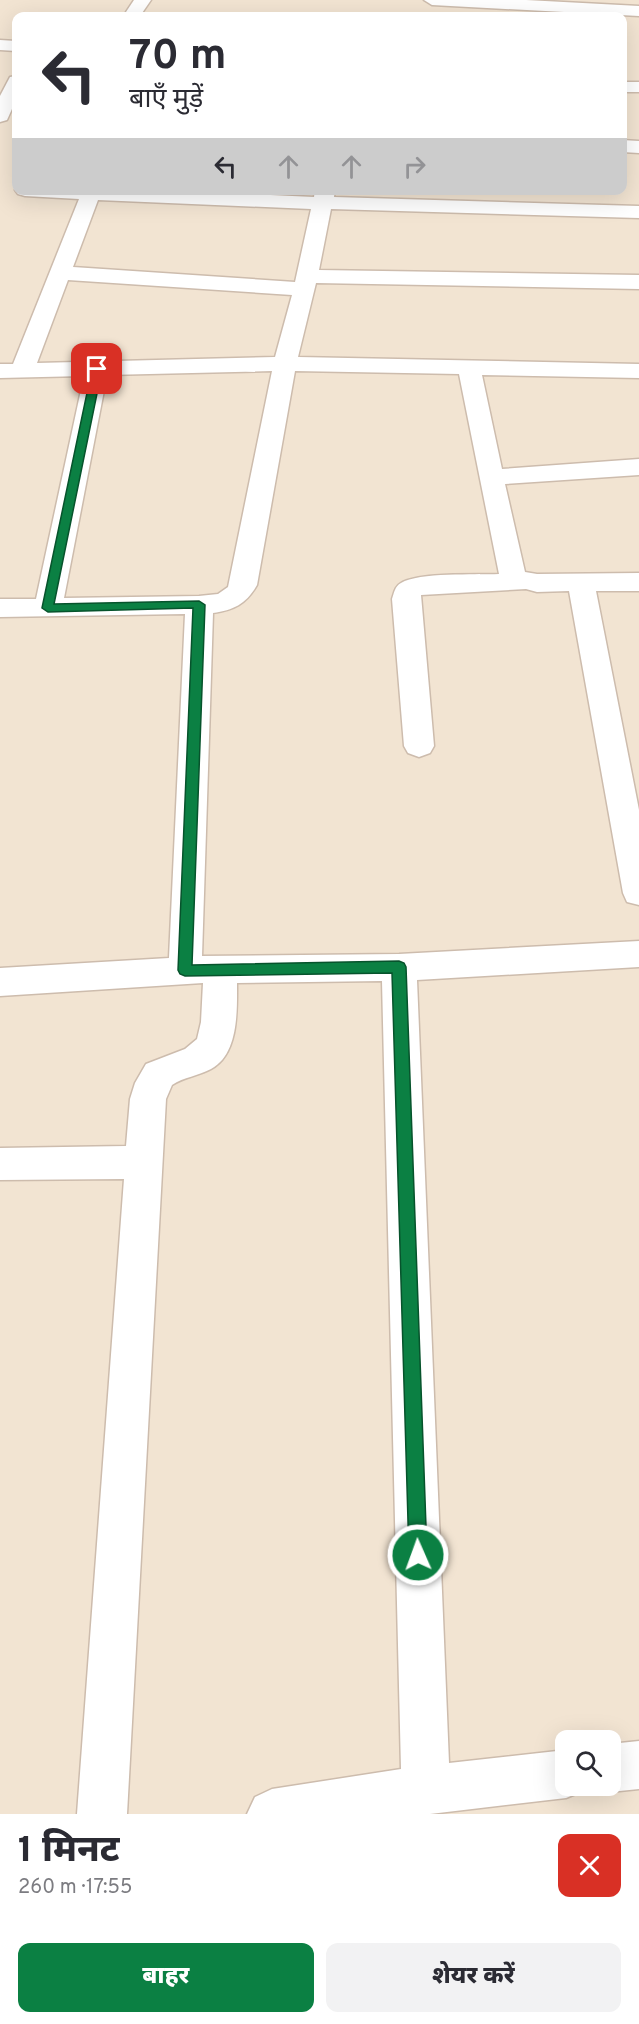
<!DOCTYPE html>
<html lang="hi">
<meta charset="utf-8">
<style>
:root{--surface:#fff;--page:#f2f2f3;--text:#2b2b33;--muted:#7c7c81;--accent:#0b8043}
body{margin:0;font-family:Overpass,"Noto Sans Devanagari",sans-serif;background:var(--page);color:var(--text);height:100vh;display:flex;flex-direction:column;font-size:22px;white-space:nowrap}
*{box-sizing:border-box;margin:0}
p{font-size:20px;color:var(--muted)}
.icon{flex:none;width:33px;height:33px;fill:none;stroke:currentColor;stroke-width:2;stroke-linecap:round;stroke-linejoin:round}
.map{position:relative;height:1814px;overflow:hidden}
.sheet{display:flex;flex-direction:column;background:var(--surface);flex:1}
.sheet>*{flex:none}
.guide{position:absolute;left:12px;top:12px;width:615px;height:183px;border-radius:12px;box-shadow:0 6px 24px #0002;background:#fff;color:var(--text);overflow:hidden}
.tools{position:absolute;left:555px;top:1730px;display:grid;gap:12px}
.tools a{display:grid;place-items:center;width:66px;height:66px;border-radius:12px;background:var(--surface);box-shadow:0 6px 24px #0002;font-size:30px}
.pin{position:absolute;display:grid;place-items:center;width:51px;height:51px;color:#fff;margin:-26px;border-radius:12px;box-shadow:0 3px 9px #0006}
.me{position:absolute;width:66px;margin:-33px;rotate:358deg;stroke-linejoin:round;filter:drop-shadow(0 0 4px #0008)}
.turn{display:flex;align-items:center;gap:21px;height:126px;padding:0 18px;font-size:27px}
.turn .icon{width:78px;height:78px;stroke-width:2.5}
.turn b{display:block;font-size:42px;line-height:51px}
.lanes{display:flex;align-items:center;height:57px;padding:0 18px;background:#0003;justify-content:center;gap:30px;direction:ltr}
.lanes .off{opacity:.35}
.round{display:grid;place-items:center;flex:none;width:63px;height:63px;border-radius:12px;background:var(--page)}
.overview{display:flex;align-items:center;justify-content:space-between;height:102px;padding:0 18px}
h1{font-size:36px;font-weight:800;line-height:45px}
.action{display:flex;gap:12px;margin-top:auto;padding:12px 18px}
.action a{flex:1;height:69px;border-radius:12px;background:var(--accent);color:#fff;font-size:24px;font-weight:800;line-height:69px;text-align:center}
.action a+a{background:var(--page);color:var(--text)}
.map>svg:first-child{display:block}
</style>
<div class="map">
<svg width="639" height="1814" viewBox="0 0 639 1814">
<rect width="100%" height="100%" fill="#fbf2e3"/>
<!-- residential -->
<path fill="#f2e4d2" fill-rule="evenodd" d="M0 0H639V1814H0ZM16 16H622V190H16ZM566 1740H610V1785H566Z"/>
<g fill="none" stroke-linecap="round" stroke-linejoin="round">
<!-- minor casing -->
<g stroke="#cdbcad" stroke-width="3">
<g id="minor">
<path d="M134 0H151L140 16H128L126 12Z"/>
<path d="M424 0H526L639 6V16L432 5Z"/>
<path d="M0 40 16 41V51L0 50Z"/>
<path d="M16 76V100L7 120 0 122V96L10 77Z"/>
<rect x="622" y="82" width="17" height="10"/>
<path d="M622 140 639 141V153L622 152Z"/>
<path d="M16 188V190H155L314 197 315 190H335L334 197 639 206V218L331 209 319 270 639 275V289L316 283 298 357 639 364V378L482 375 502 469 639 459V475L505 484 525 572 537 574 639 573V591H596L639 810V905L627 902 623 893 569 591 537 592 526 589 421 595 434 746 430 753 419 757 408 753 404 746 392 599C394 593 395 586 401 583 419 572 475 575 499 574L459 374 295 371 257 585C246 604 234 610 213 613L202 956 399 954 639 941V967L417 980 449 1763 566 1750V1785H586L583 1791 566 1798 430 1814H247L255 1797 272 1789 401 1769 382 981 237 983C237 1010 239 1054 211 1069 198 1076 184 1077 172 1085L166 1099 127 1814H77L124 1179 0 1180V1148L126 1146 130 1099 135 1083 146 1064 185 1049 197 1039 201 1022 203 983 0 996V968L169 958 185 614 0 617V599H36L84 376 0 378V364H13L79 199 25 196 18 194 15 190ZM98 200 311 209 295 282 73 267ZM68 280 292 295 275 357 37 363ZM272 371 228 587 218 594 199 596 64 598 107 375Z"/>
<path d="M639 1741V1789L610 1792 593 1785H610V1744Z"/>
</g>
</g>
<!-- minor -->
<use href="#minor" fill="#fff" fill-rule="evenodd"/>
</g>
<!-- route -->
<path fill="#0b8043" stroke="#07532c" stroke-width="1.5" d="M97 366 102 369 54 604 199 601 205 605 192 965 399 961 404 963 406 967 427 1555 425 1561 418 1564 412 1561 409 1555 392 973 185 976 180 974 178 970 193 608 48 612 42 608 92 369Z"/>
</svg>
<div class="tools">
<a><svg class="icon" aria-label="search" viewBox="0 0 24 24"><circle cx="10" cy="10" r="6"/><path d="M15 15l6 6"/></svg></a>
</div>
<div class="pin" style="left:97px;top:369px;background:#d93025"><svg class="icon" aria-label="arrive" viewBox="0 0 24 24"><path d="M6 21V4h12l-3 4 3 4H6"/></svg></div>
<svg class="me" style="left:418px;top:1555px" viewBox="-20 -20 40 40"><circle r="17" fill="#0b8043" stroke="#fff" stroke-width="3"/><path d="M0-11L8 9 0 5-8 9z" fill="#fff"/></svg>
<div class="guide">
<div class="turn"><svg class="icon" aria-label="left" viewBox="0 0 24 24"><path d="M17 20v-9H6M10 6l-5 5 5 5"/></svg><div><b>70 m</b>बाएँ मुड़ें</div></div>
<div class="lanes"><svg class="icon" aria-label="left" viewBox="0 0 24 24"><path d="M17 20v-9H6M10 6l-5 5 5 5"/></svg><svg class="icon off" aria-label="ahead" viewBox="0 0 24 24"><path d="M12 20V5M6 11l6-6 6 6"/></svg><svg class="icon off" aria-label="ahead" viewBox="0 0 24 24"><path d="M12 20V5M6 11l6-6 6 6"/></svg><svg class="icon off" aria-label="right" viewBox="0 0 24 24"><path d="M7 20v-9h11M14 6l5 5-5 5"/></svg></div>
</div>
</div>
<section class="sheet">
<div class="overview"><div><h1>1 मिनट</h1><p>260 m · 17:55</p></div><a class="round" style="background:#d93025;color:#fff"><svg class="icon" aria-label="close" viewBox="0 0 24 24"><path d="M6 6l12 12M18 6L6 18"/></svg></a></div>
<div class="action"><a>बाहर</a><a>शेयर करें</a></div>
</section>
